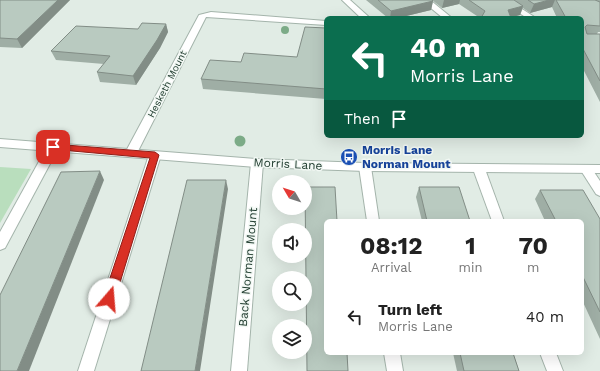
<!DOCTYPE html>
<style>
:root{--surface:#fff;--page:#f6f6f6;--text:#222;--muted:#767676}
body{margin:0;font-family:"Work Sans",sans-serif;background:var(--page);color:var(--text);height:100vh;display:flex;flex-direction:column;font-size:15px;white-space:nowrap}
*{box-sizing:border-box;margin:0}
p{font-size:13px;color:var(--muted)}
.icon{flex:none;width:22px;height:22px;fill:none;stroke:currentColor;stroke-width:2;stroke-linecap:round;stroke-linejoin:round}
.map{position:relative;flex:1;overflow:hidden}
.sheet{position:absolute;left:324px;top:219px;width:260px;height:136px;display:flex;flex-direction:column;background:var(--surface);border-radius:6px;box-shadow:0 4px 16px #0002}
.sheet>*{flex:none}
.top-card{position:absolute;left:324px;top:16px;width:260px;height:122px;border-radius:6px;box-shadow:0 4px 16px #0002;background:#0b6e4f;color:#fff;overflow:hidden}
.needle{width:26px;rotate:309deg}
.fabs{position:absolute;left:272px;top:175px;display:grid;gap:8px}
.fabs a{display:grid;place-items:center;width:40px;height:40px;border-radius:50%;background:var(--surface);box-shadow:0 4px 16px #0002;font-size:20px}
.pin{position:absolute;display:grid;place-items:center;width:34px;height:34px;color:#fff;margin:-17px;border-radius:8px;box-shadow:0 2px 6px #0006}
.me{position:absolute;width:44px;margin:-22px;rotate:18deg;stroke-linejoin:round;filter:drop-shadow(0 0 3px #0008)}
.turn{display:flex;align-items:center;gap:14px;height:84px;padding:0 20px;font-size:18px}
.turn .icon{width:52px;height:52px;stroke-width:2.5}
.turn b{display:block;font-size:28px;line-height:34px}
.then{display:flex;align-items:center;height:38px;padding:0 20px;background:#0003;gap:8px;font-size:15px}
.eta{display:flex;justify-content:space-evenly;align-items:center;height:68px;text-align:center}
.eta b{font-size:24px;font-weight:700;line-height:28px}
ul{padding:0;list-style:none}
li{display:flex;align-items:center;gap:12px;height:60px;padding:0 20px}
li div{flex:1}
li b{display:block;font-size:15px}
li em{font-style:normal}
.map>svg:first-child{display:block}
</style>
<div class="map">
<svg width="600" height="371" viewBox="0 0 600 371">
<rect width="100%" height="100%" fill="#e1ece5"/>
<!-- green -->
<path fill="#b9debd" d="M0 167 31 169 0 223Z"/>
<g fill="none" stroke-linecap="round" stroke-linejoin="round">
<!-- minor casing -->
<g stroke="#a4b4ab" stroke-width="2">
<g id="minor">
<path d="M342 0H350L370 18H361Z"/>
<path d="M421 0H430L452 18H443Z"/>
<path d="M499 0H508L536 18H527Z"/>
<path d="M211 12 326 21V25L206 17 137 153 131 157 127 156 125 153 199 15Z"/>
<path d="M53 143 59 147 5 248 0 250V232L47 147Z"/>
<path d="M155 151 161 155 94 371H78L149 155Z"/>
<path d="M257 159 263 163 247 371H231L251 163Z"/>
<path d="M365 163 371 167 379 221H367L359 167Z"/>
<path d="M479 165 485 169 504 221H492L473 169Z"/>
<path d="M586 165 590 166 600 181V196L596 194 580 169Z"/>
<path d="M384 353H400L403 371H387Z"/>
<path d="M540 353H556L563 371H547Z"/>
</g>
</g>
<!-- tertiary casing -->
<g stroke="#a4b4ab" stroke-width="2">
<path id="tertiary" d="M0 139 257 159 365 163 600 165V173L365 171 257 167 0 147Z"/>
</g>
<!-- minor -->
<use href="#minor" fill="#fff" fill-rule="evenodd"/>
<!-- tertiary -->
<use href="#tertiary" fill="#fff" fill-rule="evenodd"/>
</g>
<!-- trees -->
<g fill="#7cab87">
<circle cx="285" cy="30" r="4"/>
<circle cx="240" cy="141" r="5.5"/>
</g>
<!-- wall -->
<g fill="#9faea5">
<path d="M0 0H70L22 48 0 47Z"/>
<path d="M366 0H432L433 1 431 10 398 18H388Z"/>
<path d="M432 0H600V32H598L597 34H600V102L582 67V18H557L552 7 530 13 523 8 520 15 511 17V18H480L459 4 442 8Z"/>
<path d="M166 24 168 32 160 48 136 85 100 82 97 72 104 64 56 60 51 51Z"/>
<path d="M326 28V99L203 89 201 79 241 62 297 57Z"/>
<path d="M419 187 470 221H422L416 197Z"/>
<path d="M540 190 600 219V339L582 300V221H545L535 199Z"/>
<path d="M453 353H513L519 371H457Z"/>
</g>
<!-- shaded-wall -->
<g fill="#828d86">
<path d="M58 0H70L22 48 17 39Z"/>
<path d="M444 0H460L459 4 442 8Z"/>
<path d="M549 0H555L552 7 530 13 534 4Z"/>
<path d="M433 1 431 10 398 18H390L391 11Z"/>
<path d="M523 6 520 15 509 18 508 10Z"/>
<path d="M166 24 168 32 160 48 136 85 133 76Z"/>
<path d="M100 171 104 180 29 371H17Z"/>
<path d="M226 180 228 189 200 371H195Z"/>
</g>
<!-- building -->
<g fill="#b9cac0" stroke="#828d86">
<path d="M0 0H58L17 39 0 38Z"/>
<path d="M378 0H432L433 1 391 11Z"/>
<path d="M469 0H514L523 6 508 10 511 18H481L485 11Z"/>
<path d="M528 0H549L534 4Z"/>
<path d="M556 0H595L600 2V26L587 25 585 27 587 34H600V81L582 47V18H566Z"/>
<path d="M142 23 166 24 157 40 133 76 97 72 110 56 51 51 76 26 138 29Z"/>
<path d="M305 27 326 28V89L201 79 210 60 241 62 244 53 297 57Z"/>
<path d="M100 171 17 371H0V295L61 172Z"/>
<path d="M187 180H226L195 371H141Z"/>
<path d="M305 187H335L337 221H326V353H347L348 371H307Z"/>
<path d="M419 187H459L470 221H427Z"/>
<path d="M540 190H583L600 219V312L582 275V221H556Z"/>
<path d="M460 353H513L519 371H464Z"/>
</g>
<!-- route -->
<path fill="#d93025" stroke="#8d1f18" d="M53 144 155 152 159 155 115 299 113 303 109 304 105 303 103 299 150 158 50 149V145Z"/>
<!-- icons -->
<defs>
<g id="bus-disc" transform="scale(0.9)"><circle r="9.5" fill="#1a4fb4" stroke="#f2f8f4"/><path d="M-5-6H5V4H4V6H2V4H-2V6H-4V4H-5ZM-3.5-4V0h7V-4ZM-3.5 1.2v1.5H-2V1.2ZM2 1.2v1.5H3.5V1.2Z" fill="#fff"/></g>
</defs>
<g fill-rule="evenodd">
<use href="#bus-disc" x="349" y="157"/>
</g>
<g text-anchor="middle" dominant-baseline="central" stroke-width="3" stroke-linejoin="round" paint-order="stroke">
<!-- far-street labels -->
<g font-size="10" fill="#213d30" stroke="#f2f8f4">
<text transform="translate(167 84) rotate(-63)">Hesketh Mount</text>
</g>
<!-- transit labels -->
<g font-size="12" font-weight="bold" fill="#164399" stroke="#f2f8f4" text-anchor="start">
<text x="362" y="150">Morris Lane<tspan x="362" dy="14">Norman Mount</tspan></text>
</g>
<!-- street labels -->
<g font-size="12" fill="#213d30" stroke="#f2f8f4">
<text transform="translate(288 164) rotate(3)">Morris Lane</text>
<text transform="translate(248 267) rotate(-85)">Back Norman Mount</text>
</g>
</g>
</svg>
<div class="fabs">
<a><svg class="needle" viewBox="-14 -14 28 28"><path d="M0-13l5 13h-10z" fill="#e53935"/><path d="M0 13l5-13h-10z" fill="#767676"/></svg></a>
<a><svg class="icon" aria-label="sound" viewBox="0 0 24 24"><path d="M4 9h4l5-4v14l-5-4H4zM17 9q2 3 0 6"/></svg></a>
<a><svg class="icon" aria-label="search" viewBox="0 0 24 24"><circle cx="10" cy="10" r="6"/><path d="M15 15l6 6"/></svg></a>
<a><svg class="icon" aria-label="layers" viewBox="0 0 24 24"><path d="M12 4l9 5-9 5-9-5zM3 14l9 5 9-5"/></svg></a>
</div>
<div class="pin" style="left:53px;top:147px;background:#d93025"><svg class="icon" aria-label="arrive" viewBox="0 0 24 24"><path d="M6 21V4h12l-3 4 3 4H6"/></svg></div>
<svg class="me" style="left:109px;top:299px" viewBox="-20 -20 40 40"><circle r="19" fill="#fff"/><path d="M0-13L10 11 0 6-10 11z" fill="#d93025"/></svg>
<div class="top-card">
<div class="turn"><svg class="icon" aria-label="left" viewBox="0 0 24 24"><path d="M17 20v-9H6M10 6l-5 5 5 5"/></svg><div><b>40 m</b>Morris Lane</div></div>
<div class="then">Then<svg class="icon" aria-label="arrive" viewBox="0 0 24 24"><path d="M6 21V4h12l-3 4 3 4H6"/></svg></div>
</div>
<section class="sheet">
<div class="eta">
<div><b>08:12</b><p>Arrival</p></div>
<div><b>1</b><p>min</p></div>
<div><b>70</b><p>m</p></div>
</div>
<ul>
<li><svg class="icon" aria-label="left" viewBox="0 0 24 24"><path d="M17 20v-9H6M10 6l-5 5 5 5"/></svg><div><b>Turn left</b><p>Morris Lane</p></div><em>40 m</em></li>
</ul>
</section>
</div>
